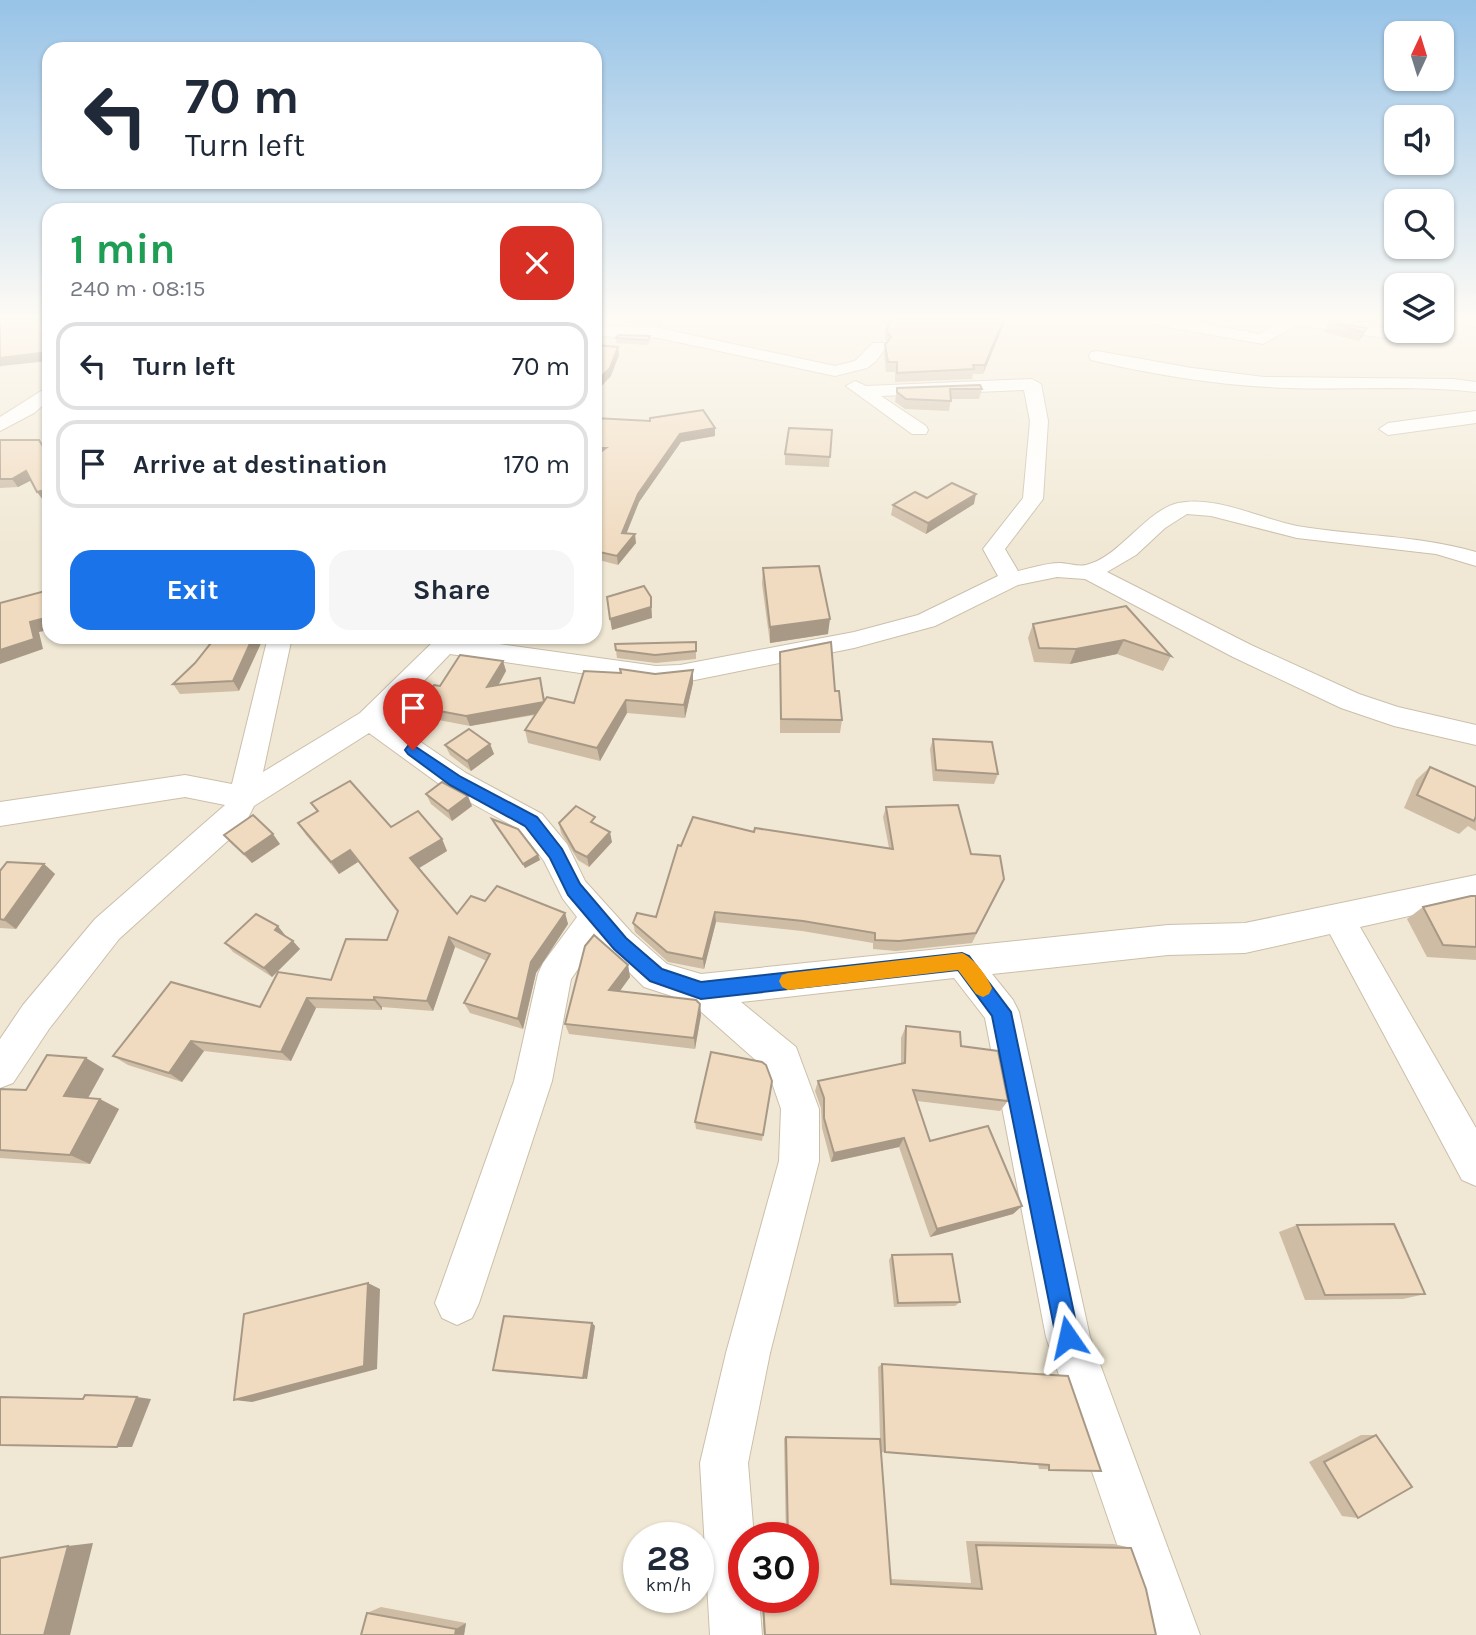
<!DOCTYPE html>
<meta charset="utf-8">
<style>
:root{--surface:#fff;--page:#f6f6f7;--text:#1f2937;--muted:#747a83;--line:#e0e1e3;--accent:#1a73e8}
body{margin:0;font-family:Karla,sans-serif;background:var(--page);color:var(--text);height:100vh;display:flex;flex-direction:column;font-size:26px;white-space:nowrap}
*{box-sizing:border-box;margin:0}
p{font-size:23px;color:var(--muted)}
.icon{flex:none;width:38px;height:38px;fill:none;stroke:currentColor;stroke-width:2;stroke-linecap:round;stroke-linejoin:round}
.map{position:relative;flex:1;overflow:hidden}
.sheet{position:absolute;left:42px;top:203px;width:560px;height:441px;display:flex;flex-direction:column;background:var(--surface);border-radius:21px;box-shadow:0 2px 5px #0004}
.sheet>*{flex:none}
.top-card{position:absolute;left:42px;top:42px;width:560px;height:147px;border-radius:21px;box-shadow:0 2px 5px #0004;background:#fff;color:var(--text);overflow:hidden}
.needle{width:46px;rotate:4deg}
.buttons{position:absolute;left:1384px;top:21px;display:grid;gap:14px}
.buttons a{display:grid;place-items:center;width:70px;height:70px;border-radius:14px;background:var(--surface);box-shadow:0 2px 5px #0004;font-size:35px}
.speed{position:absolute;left:623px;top:1522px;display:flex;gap:14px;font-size:35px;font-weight:700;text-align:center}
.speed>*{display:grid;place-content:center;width:91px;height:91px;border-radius:50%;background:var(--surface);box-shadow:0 2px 5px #0004;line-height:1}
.speed small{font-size:18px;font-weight:400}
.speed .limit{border:10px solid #d22;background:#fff;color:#111}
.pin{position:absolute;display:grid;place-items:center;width:60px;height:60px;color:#fff;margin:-72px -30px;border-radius:50% 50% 50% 0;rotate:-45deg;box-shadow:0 0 7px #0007}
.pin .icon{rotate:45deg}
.me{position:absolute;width:77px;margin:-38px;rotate:349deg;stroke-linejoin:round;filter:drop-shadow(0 0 5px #0008)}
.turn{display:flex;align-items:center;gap:24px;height:147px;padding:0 28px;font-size:32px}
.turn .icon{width:91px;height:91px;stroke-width:2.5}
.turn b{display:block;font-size:49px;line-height:60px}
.round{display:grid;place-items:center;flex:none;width:74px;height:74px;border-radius:21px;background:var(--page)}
.overview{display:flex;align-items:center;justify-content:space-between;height:119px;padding:0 28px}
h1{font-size:42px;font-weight:700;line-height:52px;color:#1e9e55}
.action{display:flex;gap:14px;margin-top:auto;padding:14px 28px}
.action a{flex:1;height:80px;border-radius:21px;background:var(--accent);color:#fff;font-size:28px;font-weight:700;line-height:80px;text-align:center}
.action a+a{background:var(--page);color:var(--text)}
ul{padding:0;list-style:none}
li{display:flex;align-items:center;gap:21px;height:88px;margin:0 14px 10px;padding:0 14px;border:4px solid var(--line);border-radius:21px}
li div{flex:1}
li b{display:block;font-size:26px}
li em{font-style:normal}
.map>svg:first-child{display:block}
</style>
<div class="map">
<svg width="1476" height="1635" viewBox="0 0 1476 1635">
<rect width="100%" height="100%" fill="#fcf7e8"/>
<!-- residential -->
<path fill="#f0e8d4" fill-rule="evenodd" d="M0 319H49V637H595V319H1396V331H1442V319H1476V1635H0ZM639 1538H698V1598H639ZM744 1538H803V1598H744Z"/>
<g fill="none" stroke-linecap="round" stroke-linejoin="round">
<!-- minor casing -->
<g stroke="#cbbfab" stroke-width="2">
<g id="minor">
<path d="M1143 319H1176L1260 334 1285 319H1319L1383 328 1396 322V331H1401L1385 338 1297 325 1263 344 1151 324Z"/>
<path d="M1455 319H1476V327L1457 322Z"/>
<path d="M595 326 659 328 835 366 855 361 873 343H885L887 346 876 361 867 368 835 376 659 338 595 336Z"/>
<path d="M1097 351 1192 368 1264 377 1453 379 1476 382V392C1413 385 1351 390 1288 388 1223 386 1154 375 1091 360L1089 356 1091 352Z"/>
<path d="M1032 379 1041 384 1048 421 1043 499 1005 549 1018 571C1031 568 1046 563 1060 563 1068 563 1078 567 1086 565 1120 557 1145 511 1178 503 1217 495 1260 519 1297 526 1357 536 1417 535 1476 552V566L1436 554 1297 538 1211 516 1187 514 1165 528 1136 555 1107 572 1251 645 1359 694 1398 707 1476 725V745L1394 726 1341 708 1233 657 1085 579 1057 577 1018 585 935 626 854 648 680 683 656 684 450 654 387 719 466 773 542 814 567 844 585 881 632 933 667 964 701 974 1168 925 1245 923 1476 875V901L1360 927 1476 1128V1186L1462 1180 1330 934 1245 953 1168 955 992 974 1013 1000 1019 1012 1090 1337 1200 1635H1148L1046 1337 985 1018 954 978 741 1002 796 1047 819 1109V1161L770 1353 748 1463 754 1538H744V1598H759L762 1635H710L700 1463 726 1353 779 1161 781 1109 768 1071 690 1002 644 987 598 941 571 979 552 1081 479 1303 472 1318 457 1325 442 1318 435 1303 514 1081 538 974 543 963 577 917 563 899 544 861 520 830 446 789 369 733 254 806 244 826 119 939 49 1029 13 1083 0 1088V1039L23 1005 95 919 225 805 185 797 0 826V802L185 775 232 784 268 637H292L263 772 360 713 438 637H464L463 639 656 666 680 665 854 632 918 615 998 576 983 549 1023 498 1030 421 1024 390 881 396 926 426 928 430 926 434H912L846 386 855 381 866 386Z"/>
<path d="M49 386V400L34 413 0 431V417Z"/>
<path d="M1476 411V423L1388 435 1379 429 1388 423Z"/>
</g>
</g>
<!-- minor -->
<use href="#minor" fill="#fff" fill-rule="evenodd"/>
</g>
<!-- wall -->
<g fill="#cebca5">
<path d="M626 319H664L661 326 627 324Z"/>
<path d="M1004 319 1003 326 983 374H973L972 379 895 382V372H886L884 355 885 345 887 342 885 339 886 330Z"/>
<path d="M1333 319H1382L1376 324Z"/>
<path d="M1329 322 1367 328 1362 337 1358 341 1324 332Z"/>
<path d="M616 338 650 340 648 345 616 343Z"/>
<path d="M897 388 982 389 979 399H951L949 411 905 409 895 402Z"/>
<path d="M595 418 715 428V436L681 442 639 502 626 534 636 543 618 565 595 559Z"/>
<path d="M832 430 829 467 785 465V454Z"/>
<path d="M0 440H39L49 455V499L43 500 31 480 18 487 0 488Z"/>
<path d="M927 498 974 504 926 534 891 515 893 505Z"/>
<path d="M763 568 828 634 770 643 762 584Z"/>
<path d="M1126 606 1171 656 1163 671 1117 654 1070 664 1034 662 1028 638 1033 624Z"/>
<path d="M215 638 239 691 180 694 173 684 195 663Z"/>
<path d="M696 642V659L656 663 617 658 615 644Z"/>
<path d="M780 652 835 691 842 720 840 733H780Z"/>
<path d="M503 661 506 671 498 686 540 678 545 700 574 703 621 673 655 674 693 670V683L685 718 627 713 600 761 528 743 525 730 535 715 470 726 423 717 418 707 440 686Z"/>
<path d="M933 739 998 774 994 784 933 781 930 749Z"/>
<path d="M490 744 494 754 471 771 450 755 445 745Z"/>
<path d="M1430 767 1476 787V831L1468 826 1459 834 1404 808 1416 780Z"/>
<path d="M426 794 472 806 452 821 431 804Z"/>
<path d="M311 803 391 827 442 839 447 851 418 868 457 914 485 901 565 913 568 924 536 973 523 1029 470 1013 464 1003 487 961 455 947 433 1011 382 1007V1010L316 1008 291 1061 204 1051 182 1082 128 1065 113 1056 260 1007 331 980 387 940 398 913 358 862 339 874 306 835 298 823 317 812Z"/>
<path d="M886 807 971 854 999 889 972 943 896 951 873 949V943L802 931 716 922 704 969 668 962 635 932 633 923 656 917 681 846 754 832 889 848 883 817Z"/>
<path d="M492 819 538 855 540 860 525 868 494 824Z"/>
<path d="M559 823 597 825 612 842 589 867 578 860 561 833Z"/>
<path d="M224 835 280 844 252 863 232 844Z"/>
<path d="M44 864 55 874 16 929 0 928V871Z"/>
<path d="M1476 896V960L1427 957 1407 919 1423 907Z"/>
<path d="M285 935 300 949 272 977 233 952 225 943Z"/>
<path d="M628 965 630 977 619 992 700 1004 701 1015 695 1049 569 1034 565 1024Z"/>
<path d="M906 1026 961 1046 1008 1101 1000 1111 917 1101 930 1141 1022 1206 1013 1214 930 1237 899 1147 831 1162 822 1128 821 1108 815 1091 818 1081 901 1064V1038Z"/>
<path d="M86 1058 104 1069 88 1098 119 1109 90 1164 0 1158V1089L26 1090Z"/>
<path d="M771 1089 762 1141 696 1129 695 1122Z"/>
<path d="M1297 1225 1425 1294 1403 1299 1305 1300 1279 1232Z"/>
<path d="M892 1255 960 1302 955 1306 894 1307 889 1260Z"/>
<path d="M592 1323 595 1326 587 1379 499 1372 493 1370Z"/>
<path d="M882 1364 1101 1471 1039 1469 1038 1465 881 1452 890 1579 971 1583 966 1541 1114 1544 1131 1548 1156 1635H764L762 1604 803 1598V1538H786L784 1438 786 1437 880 1439 878 1367Z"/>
<path d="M1361 1435H1376L1358 1518 1342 1516 1309 1462Z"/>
<path d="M381 1607 466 1623 464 1635H361L367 1613Z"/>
</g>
<!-- shaded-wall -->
<g fill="#a89986">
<path d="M1004 319 1003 326 983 374 985 365Z"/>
<path d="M1367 328 1362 337 1358 341 1363 332Z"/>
<path d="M618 347 619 355 611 376 595 393V383Z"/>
<path d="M49 352V361L1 366 0 367V358Z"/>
<path d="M715 428V436L681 442 639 502 623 542 622 533 638 494 680 434Z"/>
<path d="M26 471 32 480 18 487 12 479Z"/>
<path d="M49 489V499L43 500 37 492Z"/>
<path d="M976 494 974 504 926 534 928 523Z"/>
<path d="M635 534 636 543 618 565 617 556Z"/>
<path d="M651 597 652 618 612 630 610 619Z"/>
<path d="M49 617V630L39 632 43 649 0 664V650L30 622Z"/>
<path d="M830 619 828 634 770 643V627Z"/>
<path d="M253 637H264L239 691 233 681Z"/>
<path d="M1124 640 1117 654 1070 664 1076 649Z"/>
<path d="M503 661 506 671 491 698 487 687Z"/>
<path d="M693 670V683L685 718 684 705Z"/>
<path d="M540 678 547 712 470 726 466 716Z"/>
<path d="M626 700 627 713 600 761 597 748Z"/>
<path d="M490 744 494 754 471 771 467 761Z"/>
<path d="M468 796 472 806 452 821 448 811Z"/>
<path d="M610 832 612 842 589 867 587 857Z"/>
<path d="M273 834 280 844 252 863 244 854Z"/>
<path d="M442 839 447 851 416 870 410 858Z"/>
<path d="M350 850 358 862 339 874 331 862Z"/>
<path d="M538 855 540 860 525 868 523 864Z"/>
<path d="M44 864 55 874 16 929 4 920Z"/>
<path d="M715 912 716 922 704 969 703 959Z"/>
<path d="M565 913 568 924 536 973 523 1029 518 1019 531 962Z"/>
<path d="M278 926 285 935 282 939 275 930Z"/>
<path d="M449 937 455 947 433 1011 427 1001Z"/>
<path d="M293 941 300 949 272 977 264 968Z"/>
<path d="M628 965 630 977 612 1002 609 990Z"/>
<path d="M374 997 382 1007V1010L374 1000Z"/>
<path d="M307 998 316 1008 291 1061 281 1052Z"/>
<path d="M700 1004 701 1015 695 1049 694 1038Z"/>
<path d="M191 1041 204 1051 182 1082 169 1073Z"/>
<path d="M86 1058 104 1069 83 1107 64 1096Z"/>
<path d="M100 1099 119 1109 90 1164 70 1155Z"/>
<path d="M904 1138 899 1147 831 1162 834 1153Z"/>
<path d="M1022 1206 1013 1214 930 1237 937 1229Z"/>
<path d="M368 1283 380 1289 377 1369 252 1402 234 1400Z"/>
<path d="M592 1323 595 1326 587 1379 583 1378Z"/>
<path d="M137 1397 151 1399 132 1447H117Z"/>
<path d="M93 1543 70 1635H44L68 1546Z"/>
<path d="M466 1623 464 1635H455L456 1629Z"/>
</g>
<!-- building -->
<g fill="#f0dbc0" stroke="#a89986" stroke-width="2">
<path d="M0 319H49V352L0 358Z"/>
<path d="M892 319H1004L985 365H973L974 369 897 373V362H888L885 345 891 337 886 330Z"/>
<path d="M1329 322 1367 328 1363 332Z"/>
<path d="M618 335 650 336 648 340 616 338Z"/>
<path d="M595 345 618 347 610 368 595 383Z"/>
<path d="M980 385 982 389H950L951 401 906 399 897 392V388Z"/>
<path d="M703 410 715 428 680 434 638 494 622 533 635 534 617 556 595 551V456L606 448H595V418L650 421V418Z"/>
<path d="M789 428 832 430 830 457 785 454Z"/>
<path d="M0 440H39L49 456V489L37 492 26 471 12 479H0Z"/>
<path d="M952 483 976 494 928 523 893 505 915 492 927 498Z"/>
<path d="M819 566 830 619 770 627 763 568Z"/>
<path d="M644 586 651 597V607L610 619 607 597Z"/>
<path d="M49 590V617L30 622 34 639 0 650V603Z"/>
<path d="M1126 606 1171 656 1124 640 1076 649 1039 648 1033 624Z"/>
<path d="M220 637H253L233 681 173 684 195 663 215 638 219 639Z"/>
<path d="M696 642V651L655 655 616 650 615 644Z"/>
<path d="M831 642 835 691H839L842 720 781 719 780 652Z"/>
<path d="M460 655 503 661 487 687 540 678 544 702 466 716 418 707 434 685 440 686Z"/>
<path d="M620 669 655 674 693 670 684 705 626 700 597 748 525 730 547 697 574 703 584 671 621 673Z"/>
<path d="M469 729 490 744 467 761 445 745Z"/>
<path d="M933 739 992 742 998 774 936 770Z"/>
<path d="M1430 767 1476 787V816L1474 821 1417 795Z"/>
<path d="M350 781 391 827 418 811 442 839 410 858 457 914 471 896 485 901 497 886 565 913 531 962 518 1019 464 1003 490 954 449 937 427 1001 374 997V1000L307 998 281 1052 191 1041 169 1073 113 1056 171 982 260 1007 278 972 331 980 346 939 387 940 398 911 350 850 331 862 298 823 318 811 311 803Z"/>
<path d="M442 782 468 796 448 811 426 794Z"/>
<path d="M958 805 971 854 1000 856 1004 879 976 933 899 941 875 940V933L803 921 715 912 703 959 667 952 633 923 637 913 656 917 678 845 681 846 693 817 754 832 755 828 893 849 886 807Z"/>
<path d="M576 806 595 817 591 822 610 832 587 857 575 851 559 823Z"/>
<path d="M253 815 273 834 244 854 224 835Z"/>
<path d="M492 819 518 829 538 855 523 864Z"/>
<path d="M7 862 44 864 4 920 0 919V871Z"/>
<path d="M1471 896H1476V947L1443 945 1423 907Z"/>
<path d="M256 914 278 926 275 930 293 941 264 968 225 943Z"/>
<path d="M594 935 628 965 609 990 696 1000 700 1004 694 1038 565 1024 585 946Z"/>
<path d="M906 1026 960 1032 961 1046 998 1051 1008 1101 913 1090 930 1141 988 1126 1022 1206 937 1229 904 1138 834 1153 824 1118V1098L818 1081 905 1063Z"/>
<path d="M711 1052 762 1062 766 1065 772 1081 763 1135 695 1122Z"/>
<path d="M47 1055 86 1058 64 1096 100 1099 70 1155 0 1150V1089L26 1090Z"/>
<path d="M1394 1224 1425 1294 1325 1295 1297 1225Z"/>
<path d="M952 1254 960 1302 898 1303 892 1255Z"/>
<path d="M368 1283 364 1366 234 1400 244 1314Z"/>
<path d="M504 1316 592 1323 583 1378 493 1370Z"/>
<path d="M882 1364 1068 1376 1101 1471 1049 1470V1465L885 1452Z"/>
<path d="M85 1395 137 1397 117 1447 0 1445V1397L83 1399Z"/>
<path d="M1376 1435 1412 1487 1358 1518 1324 1462Z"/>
<path d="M786 1437 880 1439 891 1584 982 1589 976 1545 1131 1548 1146 1589 1156 1635H765L763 1604 754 1602V1598H803V1538H788Z"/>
<path d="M68 1546 44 1635H0V1558Z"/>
<path d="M367 1613 456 1629 455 1635H361Z"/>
</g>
<!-- sky -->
<linearGradient id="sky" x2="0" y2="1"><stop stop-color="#97c3e7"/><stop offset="0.58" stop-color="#fefbf5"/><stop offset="1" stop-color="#fefbf5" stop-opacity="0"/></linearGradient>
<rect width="1476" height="548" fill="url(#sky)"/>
<!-- route -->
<path fill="#1a73e8" stroke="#114b97" stroke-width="2" d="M413 745 461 777 537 817 562 849 580 884 626 938 662 969 701 982 962 953 969 956 1011 1012 1079 1337 1076 1345 1068 1349 1059 1345 1056 1337 992 1016 958 970 701 999 650 981 614 949 568 895 550 858 525 826 450 785 408 754 405 750 408 746Z"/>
<!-- slow -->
<path fill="#f59e0b" d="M962 953C974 958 987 976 992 988L989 994 983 997 976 994 958 970 788 990 782 987 779 981 782 975 788 973Z"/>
</svg>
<div class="buttons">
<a><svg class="needle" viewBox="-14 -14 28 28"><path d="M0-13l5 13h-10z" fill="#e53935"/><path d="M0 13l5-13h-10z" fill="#747a83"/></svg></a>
<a><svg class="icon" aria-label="sound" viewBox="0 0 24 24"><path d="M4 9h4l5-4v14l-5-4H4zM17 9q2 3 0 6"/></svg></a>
<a><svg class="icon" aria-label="search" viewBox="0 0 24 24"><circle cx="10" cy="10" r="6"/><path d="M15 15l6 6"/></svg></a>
<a><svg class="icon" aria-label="layers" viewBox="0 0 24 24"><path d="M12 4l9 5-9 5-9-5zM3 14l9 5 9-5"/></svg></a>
</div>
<div class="speed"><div>28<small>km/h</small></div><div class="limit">30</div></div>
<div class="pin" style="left:413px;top:750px;background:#d93025"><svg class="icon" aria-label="arrive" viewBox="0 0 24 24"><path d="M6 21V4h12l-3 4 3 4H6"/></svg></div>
<svg class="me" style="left:1068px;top:1337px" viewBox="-20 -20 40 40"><path d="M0-17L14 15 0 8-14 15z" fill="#1a73e8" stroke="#fff" stroke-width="4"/></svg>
<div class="top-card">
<div class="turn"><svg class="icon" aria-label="left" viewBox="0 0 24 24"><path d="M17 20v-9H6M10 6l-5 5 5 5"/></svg><div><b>70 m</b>Turn left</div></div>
</div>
<section class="sheet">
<div class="overview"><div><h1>1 min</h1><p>240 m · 08:15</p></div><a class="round" style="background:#d93025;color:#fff"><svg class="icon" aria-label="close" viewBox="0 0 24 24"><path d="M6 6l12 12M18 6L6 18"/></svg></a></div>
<ul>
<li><svg class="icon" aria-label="left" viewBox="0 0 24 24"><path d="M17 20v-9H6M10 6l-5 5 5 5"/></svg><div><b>Turn left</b></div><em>70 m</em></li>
<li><svg class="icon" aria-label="arrive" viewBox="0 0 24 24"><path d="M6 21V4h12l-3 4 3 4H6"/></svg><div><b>Arrive at destination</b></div><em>170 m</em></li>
</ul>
<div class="action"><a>Exit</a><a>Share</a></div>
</section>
</div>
